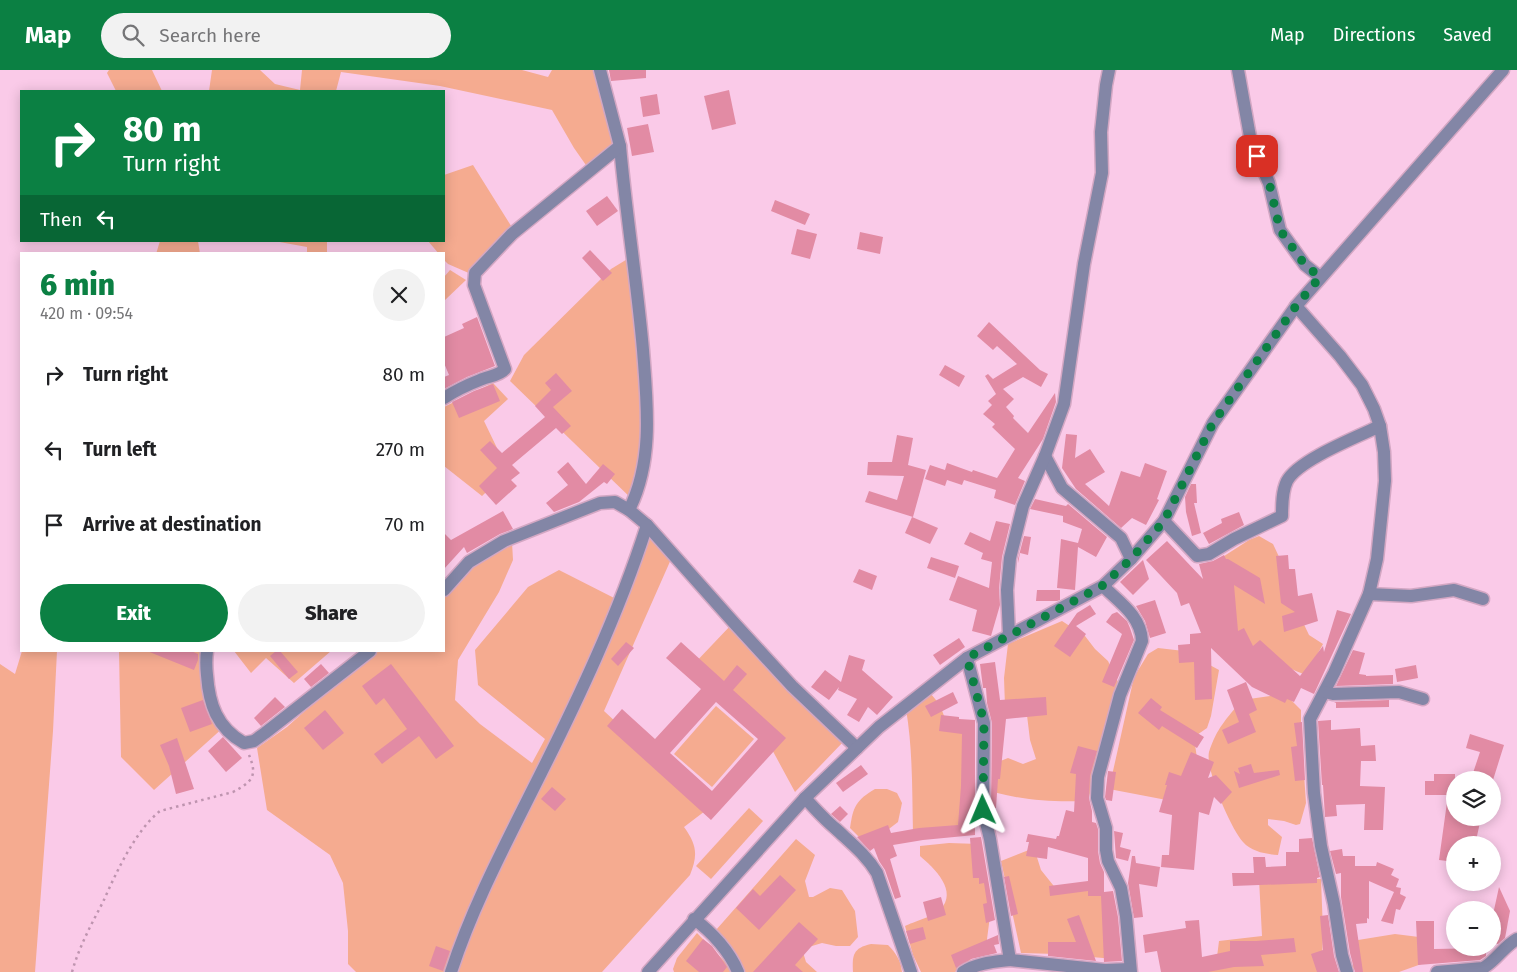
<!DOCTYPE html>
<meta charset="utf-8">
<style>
:root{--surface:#fff;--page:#f2f2f2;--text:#202124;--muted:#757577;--accent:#0b8043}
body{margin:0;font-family:"Fira Sans",sans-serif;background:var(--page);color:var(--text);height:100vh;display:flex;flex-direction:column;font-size:19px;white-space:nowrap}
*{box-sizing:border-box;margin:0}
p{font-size:16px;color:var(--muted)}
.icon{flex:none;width:28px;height:28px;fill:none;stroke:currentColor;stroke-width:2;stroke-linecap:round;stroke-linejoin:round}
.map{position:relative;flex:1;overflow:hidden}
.details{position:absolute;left:20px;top:182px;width:425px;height:400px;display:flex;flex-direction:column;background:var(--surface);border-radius:0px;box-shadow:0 2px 12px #0003}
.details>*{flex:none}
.banner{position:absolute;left:20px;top:20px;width:425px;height:152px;border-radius:0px;box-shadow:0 2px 12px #0003;background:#0b8043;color:#fff;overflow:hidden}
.tools{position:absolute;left:1446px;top:701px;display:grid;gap:10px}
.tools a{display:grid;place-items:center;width:55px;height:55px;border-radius:50%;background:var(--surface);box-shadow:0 2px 12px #0003;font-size:25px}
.pin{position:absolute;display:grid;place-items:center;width:42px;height:42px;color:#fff;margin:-21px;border-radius:10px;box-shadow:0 2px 8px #0006}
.me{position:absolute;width:55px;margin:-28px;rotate:359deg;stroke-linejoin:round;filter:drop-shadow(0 0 4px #0008)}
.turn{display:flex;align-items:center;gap:18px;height:105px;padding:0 20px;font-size:22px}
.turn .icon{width:65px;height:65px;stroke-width:2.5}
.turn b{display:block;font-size:35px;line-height:42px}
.then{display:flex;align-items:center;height:48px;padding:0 20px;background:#0003;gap:10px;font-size:19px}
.round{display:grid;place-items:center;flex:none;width:52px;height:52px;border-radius:26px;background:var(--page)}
.headline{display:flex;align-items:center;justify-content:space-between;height:85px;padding:0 20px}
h1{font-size:30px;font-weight:800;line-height:38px;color:var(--accent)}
.cta{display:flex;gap:10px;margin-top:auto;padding:10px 20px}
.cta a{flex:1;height:58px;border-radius:30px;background:var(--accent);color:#fff;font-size:20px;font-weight:800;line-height:58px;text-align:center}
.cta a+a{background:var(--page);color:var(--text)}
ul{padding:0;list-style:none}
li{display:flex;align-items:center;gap:15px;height:75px;padding:0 20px}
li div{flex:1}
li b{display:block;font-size:19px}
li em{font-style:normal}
header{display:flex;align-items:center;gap:30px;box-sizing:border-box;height:70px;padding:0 25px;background:var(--accent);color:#fff}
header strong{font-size:24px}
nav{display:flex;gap:28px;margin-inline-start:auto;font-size:18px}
.search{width:350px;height:45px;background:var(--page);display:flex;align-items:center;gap:12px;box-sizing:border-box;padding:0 18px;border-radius:28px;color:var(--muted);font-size:19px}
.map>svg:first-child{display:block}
</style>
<header>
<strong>Map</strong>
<div class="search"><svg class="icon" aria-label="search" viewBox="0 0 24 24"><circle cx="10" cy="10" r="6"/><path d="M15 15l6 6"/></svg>Search here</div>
<nav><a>Map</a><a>Directions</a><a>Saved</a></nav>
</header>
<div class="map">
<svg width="1517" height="902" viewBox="0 0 1517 902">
<rect width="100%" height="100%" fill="#facae8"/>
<!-- green -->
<g fill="#f5ab90">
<path d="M109 0H152L162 21H116L107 3Z"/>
<path d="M212 0H260L275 14 300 20 302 0H522L548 7 552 0H593L601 16 621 72 588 98 574 78 552 40 440 16 341 2 336 21H209Z"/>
<path d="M473 95 513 159 471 204 448 194 444 190V184H439L428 171H444V105Z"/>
<path d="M160 171H198L200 184H156Z"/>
<path d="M274 171H327V184H307V177Z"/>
<path d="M634 185 650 341 636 433 510 311 524 285 611 199Z"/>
<path d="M450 200 466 210 444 231V207Z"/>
<path d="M493 313 508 329 484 351 508 401 482 426 444 396V337Z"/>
<path d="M647 460 672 487 604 641 709 738 684 757C697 775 698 785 690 805L602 902H356L348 894V861L343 813 330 785 267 740 257 678 287 657 372 581H444V525L464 502 512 472 513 490 499 522 458 590 455 630 480 654 532 693 545 669 478 615 475 580 528 517 559 500 622 532Z"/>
<path d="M1259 466 1273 474 1288 506 1299 544 1309 565 1323 574 1306 605C1278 594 1245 579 1230 551 1224 540 1220 504 1218 490L1249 470Z"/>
<path d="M1062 551 1085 566 1095 579 1108 591 1119 614 1102 675 1088 731C1052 732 1028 731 993 722V694L1008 688 1023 694 1036 689 1030 670 1026 637 1005 636 1004 608 1008 574Z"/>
<path d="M732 554 845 670 795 722 769 674 693 595Z"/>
<path d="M1158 578 1184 581 1219 600 1211 646 1207 658 1194 667 1199 703 1177 732 1109 719 1134 607 1148 584Z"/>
<path d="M22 581H57L53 661 35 902H0V594L15 604Z"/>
<path d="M119 581H212L211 627 225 656 154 720 121 687Z"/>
<path d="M234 581H331L294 613 266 588 251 603Z"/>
<path d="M931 624 940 635 947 654 970 658 965 760 913 763C912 722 913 681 906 639Z"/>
<path d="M1285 624 1301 640V661L1306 733 1300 754 1296 755 1284 751 1268 749V755L1282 767 1278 785C1266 784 1252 782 1243 772 1231 759 1205 699 1209 682 1216 659 1227 648 1242 630Z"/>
<path d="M716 636 754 669 712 717 674 684Z"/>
<path d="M875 719H887L897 723 902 733 898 752 881 765 865 773 850 758C853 737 856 730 875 719Z"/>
<path d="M749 738 763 751 711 809 696 796Z"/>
<path d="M796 769 815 785 805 811 809 827H813L830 818 842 820 855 841 858 867 850 876H836L822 873 802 879 806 892 817 902H743L716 860Z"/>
<path d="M949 773 979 774 991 838 986 877 955 902H921L913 885 905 856C913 852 934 846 940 840 959 821 934 798 920 786V776Z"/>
<path d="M1034 778 1041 800 1057 820 1096 819 1114 838 1115 889 1056 884 1021 883 1001 791Z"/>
<path d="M1259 809H1321L1323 862 1322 892 1330 902H1197L1216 895 1219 871 1262 866Z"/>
<path d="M697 863 730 897 731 902H674L673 899 677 888Z"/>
<path d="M1395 864 1427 868V892L1399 902H1357L1353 898 1352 871Z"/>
<path d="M871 874 888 875C896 883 901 891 902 902H853C852 885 853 878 871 874Z"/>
</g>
<!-- building -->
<g fill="#e28ba4" fill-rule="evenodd">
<path d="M609 0H646V8L611 11Z"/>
<path d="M729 20 736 54 712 60 704 26Z"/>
<path d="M657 24 660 44 643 47 640 27Z"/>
<path d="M648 54 654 82 632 86 627 58Z"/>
<path d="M607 126 618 141 597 156 586 141Z"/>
<path d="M775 130 810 144 805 155 771 141Z"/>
<path d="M797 159 817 164 810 189 791 184Z"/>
<path d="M860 162 883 167 880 184 857 179Z"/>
<path d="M590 180 612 203 603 211 582 188Z"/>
<path d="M477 247 495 296 467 307 444 319V307L449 305 444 293V267L464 258 462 254Z"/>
<path d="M989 252 1040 300 1048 304 1041 317 1023 307 1003 319 1014 329 1006 337 1014 346 1013 348 1028 363 1055 323 1056 332 1043 369 1018 408 1025 411 1015 435 994 428 996 420 964 410 962 415 947 410 945 416 925 409 930 395 945 400 947 393 972 402 973 400 997 408 1015 379 992 357 995 354 983 344 992 335 988 331 996 324 985 306 988 304 993 309 1017 294 997 276 993 280 977 266Z"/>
<path d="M945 295 965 306 959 317 939 305Z"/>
<path d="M556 303 572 321 553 337 571 356 562 364 556 358 512 395 520 403 511 410 517 416 496 435 479 416 497 398 480 380 490 371 502 383 545 347 535 336 551 320 545 313Z"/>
<path d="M493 314 500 331 459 348 452 332 474 321Z"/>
<path d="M1066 364 1077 365 1075 388 1090 379 1105 402 1085 414 1109 436 1121 401 1140 407 1145 393 1167 401 1157 429 1159 430 1146 455 1132 448 1121 458 1076 419 1062 398Z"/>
<path d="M897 365 913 368 908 395 926 400 913 447 865 432 869 421 897 430 904 406 867 405 868 392H892Z"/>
<path d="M568 392 586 414 603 394 615 404 607 414 604 412 579 432 554 442 546 433 568 415 557 402Z"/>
<path d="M1191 414H1196L1197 433H1194L1201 463 1192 466 1186 442 1185 427Z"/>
<path d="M1035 429 1066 436 1068 434 1107 467 1096 487 1078 477 1075 520 1057 518 1061 469 1078 473 1082 459 1063 452V446L1030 439Z"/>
<path d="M503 441 513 459 500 464 467 483 464 477 444 499V463L451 470Z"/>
<path d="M1239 442 1244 455 1209 474 1203 463 1222 453 1221 449Z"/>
<path d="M912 447 938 458 930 474 905 463Z"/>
<path d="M996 451 1010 454 1002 487 999 519 1000 535 991 566 972 561 977 540 949 530 958 506 989 518 992 492 981 489 983 483 964 474 970 462 990 471Z"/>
<path d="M1024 466 1031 467 1028 485 1020 483 1018 493V489Z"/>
<path d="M1167 471 1203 509 1199 494 1213 491 1224 485 1226 489H1228L1260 508 1265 534 1234 515 1238 561 1244 558 1253 576 1260 570 1300 606 1323 576 1324 582 1337 540 1351 544 1314 624 1301 618 1294 632 1287 629 1285 633 1252 617 1211 578 1212 629 1195 630 1194 592 1179 593 1178 575 1190 574V564L1201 563 1189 533 1181 536 1177 523 1146 490Z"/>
<path d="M1288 485 1289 499H1295L1298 526 1312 523 1318 551 1284 562 1282 546 1295 542 1281 533 1276 486Z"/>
<path d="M931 487 959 496 955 508 927 498Z"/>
<path d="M1143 490 1149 509 1133 525 1120 512Z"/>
<path d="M859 499 877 506 872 520 853 512Z"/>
<path d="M1037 520H1060V530L1057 531H1036Z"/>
<path d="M1155 530 1166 563 1150 568 1145 551 1136 536Z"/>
<path d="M1090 535 1096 544 1076 556 1086 564 1070 587 1054 576 1077 543Z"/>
<path d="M1117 542 1127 551 1130 558 1134 570 1114 617 1102 612 1122 564 1106 552 1112 544Z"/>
<path d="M959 568 965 577 940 595 933 585Z"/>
<path d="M626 572 634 578 618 596 611 589Z"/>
<path d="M681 572 724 611 737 595 747 604 733 620 786 668 711 750 607 656 622 639 655 669 701 619 666 588ZM716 632 758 669 712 721 670 683Z"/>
<path d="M1353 580 1365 583 1359 604 1366 605V606L1393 605V614L1336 616Z"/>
<path d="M147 581H191L198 584V590L194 600Z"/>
<path d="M276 581H280L298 602 289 609 270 586Z"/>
<path d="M849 585 865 590 862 600 893 627 877 645 868 637 859 652 847 645 857 629 838 620 839 617 829 630 811 617 825 600 841 612Z"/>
<path d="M995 592 1000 630 1046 627 1047 645 1006 649 1000 709H998L996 738H991L992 653 987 633 986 618H983L980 594Z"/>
<path d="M321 594 329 603 311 617 304 609Z"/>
<path d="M391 594 454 676 436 689 419 666 382 694 374 684 407 659 384 628 376 635 362 616Z"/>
<path d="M1416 595 1418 608 1397 612 1395 599Z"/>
<path d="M1246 612 1257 640 1249 644 1256 662 1228 674 1222 660 1239 652 1227 620Z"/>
<path d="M953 622 958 633 931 647 925 636Z"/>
<path d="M275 627 285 637 261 656 254 648Z"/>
<path d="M1151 628 1162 637 1160 640 1204 667 1197 678 1162 656 1159 660 1138 643Z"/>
<path d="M203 630 212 654 190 662 181 638Z"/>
<path d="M1389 630V637L1336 638V633L1334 632Z"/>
<path d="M325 640 344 663 323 680 304 658Z"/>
<path d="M941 645 959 647V649L975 650V765L923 770 893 775 897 786 890 789 901 827 895 829 885 800 879 791 874 778 870 781 857 767 888 755 891 763 919 758 958 755 961 716 962 664 939 661Z"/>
<path d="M1331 650V660L1360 658 1361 676 1375 675 1376 691H1361L1360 716 1385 717 1383 760H1364L1365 734 1336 735 1337 746 1325 747 1323 715H1322L1318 651Z"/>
<path d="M1302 652 1305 710 1295 711 1291 677 1297 676 1294 653Z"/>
<path d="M1470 664 1504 675 1493 710 1473 703 1480 682 1466 678Z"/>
<path d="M223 667 242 688 226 702 208 681Z"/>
<path d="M177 668 194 719 176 724 169 696 160 675Z"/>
<path d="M1078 676 1097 681 1090 706 1089 728 1092 741V752L1096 753 1098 759V781L1100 793 1104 802V822L1113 821 1118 847 1122 891 1104 892 1101 826H1088V821L1050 826 1049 816 1088 811V788L1048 777 1047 789 1026 786 1029 772H1026L1028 764 1056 769 1057 766H1059L1066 740 1074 742 1076 704 1070 703Z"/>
<path d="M1191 682 1214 692 1208 708 1216 705 1232 722 1221 734 1214 727 1209 745 1199 742 1194 800 1161 797 1162 785H1169L1172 745 1159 742 1167 715H1165L1169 702 1181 706Z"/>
<path d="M1251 694 1254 703 1279 700 1280 705 1239 718 1234 701 1240 704 1238 698Z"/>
<path d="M861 695 868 704 843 722 836 713Z"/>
<path d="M1108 701 1116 702 1112 731 1106 730 1105 727Z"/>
<path d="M1434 704H1455V748H1481L1475 775H1455V792L1439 790 1448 725H1425V711H1434Z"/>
<path d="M552 717 566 729 555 741 541 729Z"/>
<path d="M840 736 848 744 840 752 831 744Z"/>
<path d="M1114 761 1123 763 1120 777 1131 780 1128 791 1116 788Z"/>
<path d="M981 767 995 850 986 853 983 834 987 833 984 813 979 814V808H973L970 768Z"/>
<path d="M1312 768 1320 807 1317 808V813L1233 816 1232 803H1254L1253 787H1265L1266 797 1286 796V782H1299V769Z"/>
<path d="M1342 779 1343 786H1355V796H1376L1377 792 1394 799 1391 805 1399 809 1396 817 1401 818 1400 824 1406 827 1400 840 1396 839 1393 854 1381 851 1394 822 1369 811V849L1367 848V853L1356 854 1363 902H1355L1350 883 1341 827V803L1336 804 1330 781Z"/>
<path d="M1132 786H1135L1136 793 1160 797 1157 817 1139 814 1143 847 1134 848 1128 813Z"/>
<path d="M780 805 796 820 759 860 736 838 753 819 760 826Z"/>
<path d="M1009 806 1018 844 1011 846 1004 807Z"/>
<path d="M1499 817 1510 841 1505 868 1498 874 1492 873V849Z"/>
<path d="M941 827 946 845 928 851 923 832Z"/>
<path d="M1079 845 1096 891 1048 886V872H1076L1067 849Z"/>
<path d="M1328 845 1334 886 1339 902H1317L1311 884 1323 880 1320 846Z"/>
<path d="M1199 850 1202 887 1230 881V871H1256L1294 868 1296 882 1261 885 1264 896 1234 897 1208 902H1161L1157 881 1145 883 1143 865 1186 858 1185 851Z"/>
<path d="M1416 851H1434V879L1486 878V886L1480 890 1418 895Z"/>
<path d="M799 852 818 869 795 895 803 902H753Z"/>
<path d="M923 857 926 869 910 874 906 861Z"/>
<path d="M998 865 999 874 994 875 997 883 971 889 956 898 951 885Z"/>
<path d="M703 869 712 876 723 891 727 897 723 902H699L686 891Z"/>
<path d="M436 876 450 881 443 901 429 896Z"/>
</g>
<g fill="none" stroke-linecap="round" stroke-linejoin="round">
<!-- minor casing -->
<g stroke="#d3a7c3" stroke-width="15">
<g id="minor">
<path d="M1238 0 1251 72 1269 113 1280 160 1305 195 1320 207"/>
<path d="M620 76C626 144 637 212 643 280 647 333 654 390 629 440"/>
<path d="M1296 236 1340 286 1362 315 1374 339 1380 356 1384 382 1385 411 1377 489 1369 524 1334 603 1310 649 1314 723 1321 776 1334 834 1342 885 1347 902"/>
<path d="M444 328C455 321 467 315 480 310 488 306 499 306 505 299L474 215 475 203 512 164 620 76 600 0"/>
<path d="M1045 386 1062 418 1121 468 1131 489"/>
<path d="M1164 451 1197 486 1209 484 1234 469 1282 446C1282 435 1282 421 1287 411 1298 390 1357 367 1380 356"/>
<path d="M1103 516C1119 532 1141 546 1142 571L1120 625 1098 707 1097 728 1106 758V780L1108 791 1121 818 1126 846 1131 902"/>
<path d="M444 520 469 492 504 471 600 433 615 432 629 440 647 455 735 554 792 616 857 678"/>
<path d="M1369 524 1411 526 1454 520 1483 529"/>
<path d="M1009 565 1007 520 1010 488 1023 436 1045 386 1064 334 1084 194 1102 103 1101 62 1106 15 1109 0"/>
<path d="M207 581C206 589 206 596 207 605 209 634 217 658 244 673L254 671 265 663 370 581"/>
<path d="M967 588 984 653 983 740 990 769 1010 890 1105 900 1130 899"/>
<path d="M1325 622 1333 624 1399 622 1423 629"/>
<path d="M805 728C815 739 825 750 836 759 852 774 866 785 877 803L911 902"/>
<path d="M694 849C712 862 730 882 738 902"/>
<path d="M451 902C472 838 503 779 533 719 576 634 618 546 647 455"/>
<path d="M648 902 805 728 879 657 967 588 1103 516 1131 489 1164 451 1213 353 1296 236 1503 0"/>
<path d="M963 902C977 893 993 892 1010 890"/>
<path d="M1437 902 1483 898C1496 891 1503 877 1517 869"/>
</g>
</g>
<!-- path -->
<path stroke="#be94af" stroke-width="2.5" stroke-dasharray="2.5 4" stroke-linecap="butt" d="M72 902C79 877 91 855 103 832 116 803 135 761 160 741L233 722C252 712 258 706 249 685"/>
<!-- minor -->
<use href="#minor" stroke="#8386a6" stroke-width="12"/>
</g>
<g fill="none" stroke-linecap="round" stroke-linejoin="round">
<!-- route -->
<path stroke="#0b8043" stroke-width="9" stroke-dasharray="0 16.2" d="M983 740 984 652 967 588 1102 516 1131 489 1164 451 1213 353 1296 236 1320 207 1305 195 1280 160 1269 112 1257 86"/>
</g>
</svg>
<div class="tools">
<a><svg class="icon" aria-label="layers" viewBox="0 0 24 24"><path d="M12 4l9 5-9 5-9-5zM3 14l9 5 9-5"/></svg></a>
<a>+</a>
<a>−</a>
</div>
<div class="pin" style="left:1257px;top:86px;background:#d93025"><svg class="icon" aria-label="arrive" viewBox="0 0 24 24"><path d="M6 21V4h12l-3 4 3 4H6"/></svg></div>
<svg class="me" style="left:983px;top:740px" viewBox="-20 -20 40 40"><path d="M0-17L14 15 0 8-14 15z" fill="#0b8043" stroke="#fff" stroke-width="4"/></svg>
<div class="banner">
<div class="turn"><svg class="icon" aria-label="right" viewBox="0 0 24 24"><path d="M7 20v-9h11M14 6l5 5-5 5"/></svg><div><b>80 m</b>Turn right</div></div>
<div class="then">Then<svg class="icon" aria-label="left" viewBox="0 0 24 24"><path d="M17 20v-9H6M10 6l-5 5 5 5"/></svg></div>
</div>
<section class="details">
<div class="headline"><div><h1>6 min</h1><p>420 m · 09:54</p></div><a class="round"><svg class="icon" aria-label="close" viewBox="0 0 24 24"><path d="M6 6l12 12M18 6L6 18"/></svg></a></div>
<ul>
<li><svg class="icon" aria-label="right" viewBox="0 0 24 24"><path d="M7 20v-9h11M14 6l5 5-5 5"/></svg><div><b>Turn right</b></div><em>80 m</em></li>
<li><svg class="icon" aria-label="left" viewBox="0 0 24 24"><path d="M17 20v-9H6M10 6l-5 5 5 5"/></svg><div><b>Turn left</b></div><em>270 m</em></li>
<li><svg class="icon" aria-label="arrive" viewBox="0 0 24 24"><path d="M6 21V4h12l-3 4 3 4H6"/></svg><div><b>Arrive at destination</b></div><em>70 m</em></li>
</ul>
<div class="cta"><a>Exit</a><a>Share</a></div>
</section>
</div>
